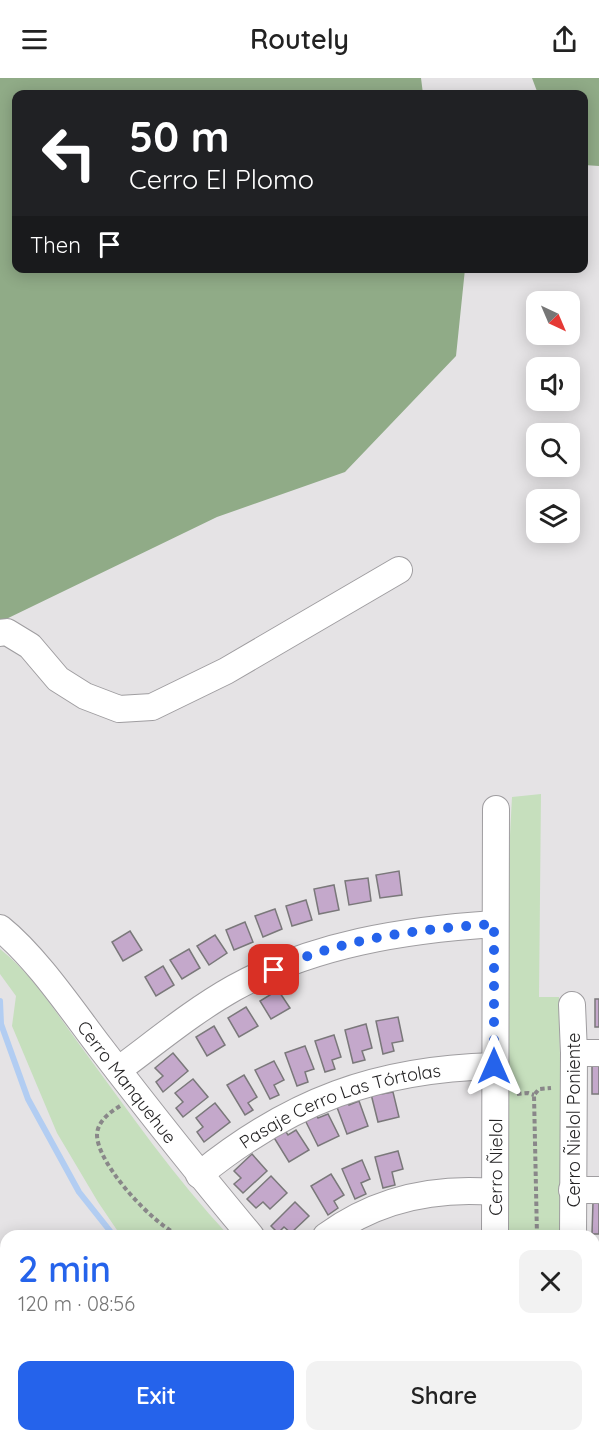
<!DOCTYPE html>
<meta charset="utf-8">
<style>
:root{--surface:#fff;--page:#f2f2f2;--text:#222;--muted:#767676;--accent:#2563eb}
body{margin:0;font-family:Quicksand,sans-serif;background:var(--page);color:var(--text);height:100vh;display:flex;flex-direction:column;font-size:22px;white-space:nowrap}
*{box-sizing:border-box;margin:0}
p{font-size:20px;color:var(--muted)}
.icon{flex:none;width:33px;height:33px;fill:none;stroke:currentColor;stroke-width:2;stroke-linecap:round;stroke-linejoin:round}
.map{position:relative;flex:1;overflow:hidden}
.details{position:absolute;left:0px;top:1152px;width:600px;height:212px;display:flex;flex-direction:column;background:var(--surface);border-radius:18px 18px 0 0;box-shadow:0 3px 15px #0003}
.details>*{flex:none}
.guide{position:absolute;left:12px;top:12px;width:576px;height:183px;border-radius:12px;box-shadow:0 3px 15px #0003;background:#202124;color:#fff;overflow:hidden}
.needle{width:39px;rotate:136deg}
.buttons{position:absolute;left:526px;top:213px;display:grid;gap:12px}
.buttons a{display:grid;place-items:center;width:54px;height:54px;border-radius:12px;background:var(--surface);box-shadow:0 3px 15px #0003;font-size:30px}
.pin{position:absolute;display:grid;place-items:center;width:51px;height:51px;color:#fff;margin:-26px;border-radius:12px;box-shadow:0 3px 9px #0006}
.me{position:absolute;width:66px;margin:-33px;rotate:0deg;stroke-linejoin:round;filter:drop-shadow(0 0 4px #0008)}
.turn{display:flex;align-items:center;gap:21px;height:126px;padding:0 18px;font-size:27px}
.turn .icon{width:78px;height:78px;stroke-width:2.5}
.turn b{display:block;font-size:42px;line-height:51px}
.then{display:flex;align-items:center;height:57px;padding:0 18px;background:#0003;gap:12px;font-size:22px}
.round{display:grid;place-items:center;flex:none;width:63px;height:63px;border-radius:12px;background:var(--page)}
.overview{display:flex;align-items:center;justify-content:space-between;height:102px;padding:0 18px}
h1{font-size:36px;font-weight:600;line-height:45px;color:var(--accent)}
.button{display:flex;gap:12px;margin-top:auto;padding:12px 18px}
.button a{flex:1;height:69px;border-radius:12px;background:var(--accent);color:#fff;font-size:24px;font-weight:600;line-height:69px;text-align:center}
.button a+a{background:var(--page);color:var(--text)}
header{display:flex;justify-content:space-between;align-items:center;height:78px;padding:0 18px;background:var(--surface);font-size:27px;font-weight:600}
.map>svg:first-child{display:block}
</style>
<header><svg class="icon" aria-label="menu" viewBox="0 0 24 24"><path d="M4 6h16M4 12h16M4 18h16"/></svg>Routely<svg class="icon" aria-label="share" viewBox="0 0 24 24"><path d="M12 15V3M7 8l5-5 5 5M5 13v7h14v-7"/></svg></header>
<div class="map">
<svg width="599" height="1363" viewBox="0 0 599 1363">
<rect width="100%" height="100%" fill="#e5e3e5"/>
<!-- green -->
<g fill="#c6dfbd">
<path d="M541 716 539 919H559L563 1158H509L505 1007 504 871 512 719Z"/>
<path d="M0 871C33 897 56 935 82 970 129 1034 174 1099 229 1158H121L98 1124 57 1055 12 948 16 918 0 896Z"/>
<path d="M326 1358H483V1363H334Z"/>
<path d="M505 1358H565L566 1363H505Z"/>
</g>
<!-- forest -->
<g fill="#90ab87">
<path d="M0 0H421L423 16H16V190L465 191 456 278 345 394 217 439 0 544Z"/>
<path d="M532 0H599V88L584 87V16H538Z"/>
</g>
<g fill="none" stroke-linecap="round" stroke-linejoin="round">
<!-- stream -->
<g stroke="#b2cdf2" stroke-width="6">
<path d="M0 923 1 946 28 1021 79 1114 114 1158"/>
<path d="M312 1358 319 1363"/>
</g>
</g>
<!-- building -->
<g fill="#c4a8cb" stroke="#7a787a" stroke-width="1.5">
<path d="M399 793 402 817 380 820 376 797Z"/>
<path d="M368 800 371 823 349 827 345 803Z"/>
<path d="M334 807 339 832 319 836 314 811Z"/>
<path d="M306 822 312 842 292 848 286 828Z"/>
<path d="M275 831 282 851 263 859 255 838Z"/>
<path d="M245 844 253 864 234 872 226 852Z"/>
<path d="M130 853 142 872 123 883 112 864Z"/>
<path d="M215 857 227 875 209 887 197 868Z"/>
<path d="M189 871 200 890 182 901 170 882Z"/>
<path d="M163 888 174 907 156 918 145 899Z"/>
<path d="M278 912 290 930 271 941 260 923Z"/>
<rect x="595" y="921" width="4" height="28"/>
<path d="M246 929 258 948 239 959 228 940Z"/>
<path d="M398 939 403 963 392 965 394 973 383 976 376 943Z"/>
<path d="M366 946 372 970 362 973 365 982 353 985 345 952Z"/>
<path d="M214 948 225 967 207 978 196 959Z"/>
<path d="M334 957 341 979 332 982 335 991 325 994 315 963Z"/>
<path d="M305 968 314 991 305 994 308 1004 297 1008 285 975Z"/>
<path d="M173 975 188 993 163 1014 156 1004 163 998 155 990Z"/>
<path d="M274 983 284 1002 274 1007 279 1017 270 1021 255 992Z"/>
<rect x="592" y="984" width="7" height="32"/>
<path d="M244 997 257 1019 248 1025 253 1032 245 1037 227 1007Z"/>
<path d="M193 1001 208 1019 183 1039 176 1030 183 1024 175 1015Z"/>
<path d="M380 1010 382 1016 393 1014 399 1039 378 1044 370 1012Z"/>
<path d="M346 1020 349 1027 359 1023 368 1048 347 1056 335 1024Z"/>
<path d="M215 1025 230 1044 204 1064 197 1054 203 1049 196 1040Z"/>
<path d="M316 1035 318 1040 328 1036 339 1058 318 1068 304 1040Z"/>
<path d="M284 1051 288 1057 296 1052 309 1072 289 1084 273 1058Z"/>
<path d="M398 1073 403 1091 392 1094 395 1107 383 1110 375 1079Z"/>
<path d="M252 1076 267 1093 243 1115 234 1106 241 1100 234 1093Z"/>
<path d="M362 1082 370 1101 361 1105 366 1116 355 1121 342 1091Z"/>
<path d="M331 1096 344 1117 334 1123 338 1130 328 1137 311 1108Z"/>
<path d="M271 1098 287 1115 270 1131 263 1124 256 1130 247 1121Z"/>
<path d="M295 1124 309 1138 291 1155 284 1149 278 1155 271 1148Z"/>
<path d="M593 1124H599V1156H592Z"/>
<path d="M6 1346V1358H22L25 1363H0V1349Z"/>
</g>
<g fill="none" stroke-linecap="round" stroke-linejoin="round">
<!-- minor casing -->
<g stroke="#9f9da0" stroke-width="28">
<g id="minor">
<path d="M0 555 7 554 30 568 58 601 85 618 119 631 152 629 226 593 399 492"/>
<path id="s1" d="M0 850C36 879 71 931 100 969 149 1033 199 1096 251 1158"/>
<path d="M572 927 574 975 573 1158"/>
<path d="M574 975H599"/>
<path d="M118 992C156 964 193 933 234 910 314 866 404 852 494 846"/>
<path id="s2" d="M199 1097C290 1023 377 991 494 988"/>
<path d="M572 1112H599"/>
<path d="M326 1158C377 1121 433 1109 494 1114"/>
<path id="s3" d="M495 1158 496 731"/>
<path d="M594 1257H599"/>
<path d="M576 1358 577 1363"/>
<path d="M494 1363 495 1358"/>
</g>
</g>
<!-- path -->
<g stroke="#898789" stroke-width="4" stroke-dasharray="4.5 3" stroke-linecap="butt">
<path d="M517 1016 528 1015 534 1017"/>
<path d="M120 1028C110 1034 98 1043 97 1056 96 1085 154 1148 181 1158"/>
<path d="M537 1158 534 1017 539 1011 551 1010"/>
<path d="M538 1358V1363"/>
</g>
<!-- minor -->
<use href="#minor" stroke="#fff" stroke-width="26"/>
</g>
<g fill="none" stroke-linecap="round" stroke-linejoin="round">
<!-- route -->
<path stroke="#2563eb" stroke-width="10" stroke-dasharray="0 18" d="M274 892C341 860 420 851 494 846V988"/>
</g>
<g text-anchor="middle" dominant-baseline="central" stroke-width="4.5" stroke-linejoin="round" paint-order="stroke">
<!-- street labels -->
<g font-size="18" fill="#242324" stroke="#fff">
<text stroke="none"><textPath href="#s1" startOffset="200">Cerro Manquehue</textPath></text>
<text stroke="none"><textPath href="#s2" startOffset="160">Pasaje Cerro Las Tórtolas</textPath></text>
<text transform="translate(573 1042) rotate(-90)">Cerro Ñielol Poniente</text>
<text stroke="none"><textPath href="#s3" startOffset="69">Cerro Ñielol</textPath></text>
</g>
</g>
</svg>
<div class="buttons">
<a><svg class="needle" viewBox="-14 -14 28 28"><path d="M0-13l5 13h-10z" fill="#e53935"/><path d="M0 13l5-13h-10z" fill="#767676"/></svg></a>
<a><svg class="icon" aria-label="sound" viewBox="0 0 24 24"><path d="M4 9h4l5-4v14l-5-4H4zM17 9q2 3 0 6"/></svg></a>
<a><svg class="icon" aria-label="search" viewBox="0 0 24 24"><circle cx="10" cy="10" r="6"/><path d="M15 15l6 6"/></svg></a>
<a><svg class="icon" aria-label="layers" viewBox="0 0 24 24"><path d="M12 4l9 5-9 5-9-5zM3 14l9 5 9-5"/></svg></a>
</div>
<div class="pin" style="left:274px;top:892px;background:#d93025"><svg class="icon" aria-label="arrive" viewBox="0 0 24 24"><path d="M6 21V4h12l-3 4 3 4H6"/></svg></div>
<svg class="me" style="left:494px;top:988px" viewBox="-20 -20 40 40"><path d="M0-17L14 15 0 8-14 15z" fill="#2563eb" stroke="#fff" stroke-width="4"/></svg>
<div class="guide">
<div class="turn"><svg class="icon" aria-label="left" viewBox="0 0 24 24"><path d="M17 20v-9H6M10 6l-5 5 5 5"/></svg><div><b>50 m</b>Cerro El Plomo</div></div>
<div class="then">Then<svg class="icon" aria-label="arrive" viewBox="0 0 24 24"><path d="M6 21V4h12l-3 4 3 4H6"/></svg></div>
</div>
<section class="details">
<div class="overview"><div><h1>2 min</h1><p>120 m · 08:56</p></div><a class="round"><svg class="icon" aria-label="close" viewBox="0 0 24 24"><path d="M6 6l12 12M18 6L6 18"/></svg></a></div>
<div class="button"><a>Exit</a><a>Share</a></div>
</section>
</div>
